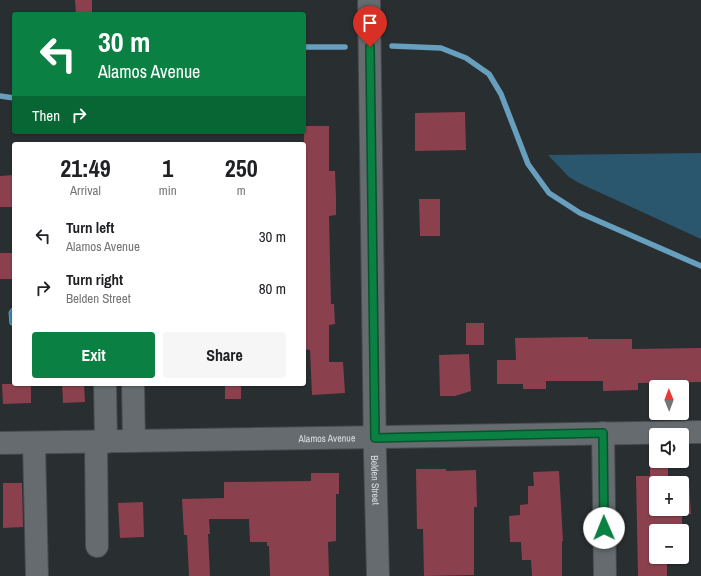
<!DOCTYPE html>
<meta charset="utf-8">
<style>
:root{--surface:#fff;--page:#f6f6f6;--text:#202124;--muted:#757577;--accent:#0b8043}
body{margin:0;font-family:"Archivo Narrow",sans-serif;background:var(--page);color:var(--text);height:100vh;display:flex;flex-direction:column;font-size:15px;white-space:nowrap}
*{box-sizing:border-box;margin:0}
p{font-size:13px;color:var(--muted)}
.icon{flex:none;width:22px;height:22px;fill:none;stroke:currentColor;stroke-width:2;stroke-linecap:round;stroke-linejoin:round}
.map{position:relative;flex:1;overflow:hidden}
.sheet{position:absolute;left:12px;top:142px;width:294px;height:244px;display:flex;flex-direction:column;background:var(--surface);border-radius:4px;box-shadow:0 1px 3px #0004}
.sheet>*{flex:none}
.guide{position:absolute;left:12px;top:12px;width:294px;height:122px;border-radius:4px;box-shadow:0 1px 3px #0004;background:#0b8043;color:#fff;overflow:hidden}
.needle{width:26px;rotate:359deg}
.tools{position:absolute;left:649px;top:380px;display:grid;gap:8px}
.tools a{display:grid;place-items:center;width:40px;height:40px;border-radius:4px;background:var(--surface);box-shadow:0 1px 3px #0004;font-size:20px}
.pin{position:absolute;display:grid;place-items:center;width:34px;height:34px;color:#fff;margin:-41px -17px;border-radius:50% 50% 50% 0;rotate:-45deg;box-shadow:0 0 4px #0007}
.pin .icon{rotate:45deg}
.me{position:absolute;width:44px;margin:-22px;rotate:359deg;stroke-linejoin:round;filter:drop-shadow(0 0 3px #0008)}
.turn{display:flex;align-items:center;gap:14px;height:84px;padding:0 20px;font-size:18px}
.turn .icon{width:52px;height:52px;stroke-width:2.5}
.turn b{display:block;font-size:28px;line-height:34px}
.then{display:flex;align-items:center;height:38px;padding:0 20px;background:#0003;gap:8px;font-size:15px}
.eta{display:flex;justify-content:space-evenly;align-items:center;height:68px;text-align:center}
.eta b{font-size:24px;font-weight:700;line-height:28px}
.primary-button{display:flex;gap:8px;margin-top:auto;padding:8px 20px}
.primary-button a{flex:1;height:46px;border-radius:4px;background:var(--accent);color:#fff;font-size:16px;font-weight:700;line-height:46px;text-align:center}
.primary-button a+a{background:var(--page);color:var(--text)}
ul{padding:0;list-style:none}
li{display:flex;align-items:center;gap:12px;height:52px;padding:0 20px}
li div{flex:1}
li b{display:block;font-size:15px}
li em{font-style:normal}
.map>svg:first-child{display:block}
</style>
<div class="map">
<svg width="701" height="576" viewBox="0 0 701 576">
<rect width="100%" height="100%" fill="#292e31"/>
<!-- green -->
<path fill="#2a566e" d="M701 153V239L579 183 569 177 548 155Z"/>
<!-- water -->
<path fill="#3586b0" stroke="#66a0be" d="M12 308H14V327L10 324 9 312Z"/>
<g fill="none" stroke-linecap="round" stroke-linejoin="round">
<!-- stream -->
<g stroke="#66a0be" stroke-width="5.5">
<path d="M392 46 441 48 466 58 489 74 501 94 528 164 549 193 580 213 701 266"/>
<path d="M304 47H345"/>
<path d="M0 96 14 98"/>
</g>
</g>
<!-- building -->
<g fill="#8a414d" fill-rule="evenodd">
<path d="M75 0H92V14H76Z"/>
<path d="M465 112 466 150 415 151V113Z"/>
<path d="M304 126H329V171H335L336 197V215L329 216 331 304H334L335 324 329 325V362H343L345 393 312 395 310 350 304 349Z"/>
<path d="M14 175V207H0V176Z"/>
<path d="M419 199H440V236H420Z"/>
<rect x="0" y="253" width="14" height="26"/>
<rect x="466" y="323" width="18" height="22"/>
<path d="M588 337V339H632V349L701 348V382L638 383V390L603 391V381H546V389H523V384H497V360H516L515 338Z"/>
<path d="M469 354 471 391 455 396H440L439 355Z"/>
<path d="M2 384H31V403L3 404Z"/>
<path d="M62 384H84L85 402 63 403Z"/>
<rect x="225" y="384" width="16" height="15"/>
<path d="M650 461H668V479H689L691 514H682V531H656V557H672H667V576H638L636 476H650ZM656 483H682V509H656Z"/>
<path d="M416 469H446V471L476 470 477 507H474V575L424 576 423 529H417Z"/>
<path d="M559 471 563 541H562V576H532L531 560H522L521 542H510L509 516 520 515V505L528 504V486H534L533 472Z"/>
<path d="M311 473H339V494H336V541L328 542 329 576H270L269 546H267V542H250L249 519H209L210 534H208L210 576H189L187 535H184L182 499 224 498V482L311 481Z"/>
<path d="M3 483H22L23 527 3 528Z"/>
<path d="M143 502 144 537 120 538 118 503Z"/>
</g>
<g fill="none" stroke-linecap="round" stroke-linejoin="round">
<!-- minor casing -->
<g stroke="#464a4d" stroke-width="24">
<g id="minor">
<path id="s1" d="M369 0 375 455 378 576"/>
<path d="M105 384 106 442"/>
<path d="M133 384 134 441"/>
<path d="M603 433 605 576"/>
<path d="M96 442 97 546"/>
<path id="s2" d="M0 443 701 432"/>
<path d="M34 443 37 576"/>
</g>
</g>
<!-- minor -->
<use href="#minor" stroke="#656b6e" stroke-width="22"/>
</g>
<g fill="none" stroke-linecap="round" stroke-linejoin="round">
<!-- route casing -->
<g stroke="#07532c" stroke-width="10">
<path id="route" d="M370 47 375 438 603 433 604 528"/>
</g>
<!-- route -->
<use href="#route" stroke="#0b8043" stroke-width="7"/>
</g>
<g text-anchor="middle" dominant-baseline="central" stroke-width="4" stroke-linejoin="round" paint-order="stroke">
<!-- street labels -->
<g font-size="10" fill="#dadee0" stroke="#141618">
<text stroke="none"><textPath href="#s2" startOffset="327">Alamos Avenue</textPath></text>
<text stroke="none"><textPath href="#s1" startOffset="480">Belden Street</textPath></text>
</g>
</g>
</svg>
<div class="tools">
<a><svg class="needle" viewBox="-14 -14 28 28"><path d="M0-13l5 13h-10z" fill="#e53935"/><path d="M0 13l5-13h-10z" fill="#757577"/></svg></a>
<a><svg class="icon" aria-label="sound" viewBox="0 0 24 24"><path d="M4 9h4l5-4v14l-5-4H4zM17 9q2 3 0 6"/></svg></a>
<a>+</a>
<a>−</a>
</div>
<div class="pin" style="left:370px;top:47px;background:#d93025"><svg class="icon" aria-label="arrive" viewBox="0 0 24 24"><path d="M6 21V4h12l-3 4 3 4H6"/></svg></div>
<svg class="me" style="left:604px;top:528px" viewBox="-20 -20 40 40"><circle r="19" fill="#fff"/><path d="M0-13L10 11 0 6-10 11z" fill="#0b8043"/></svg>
<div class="guide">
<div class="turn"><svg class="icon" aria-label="left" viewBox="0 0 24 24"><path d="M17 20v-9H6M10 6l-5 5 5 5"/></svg><div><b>30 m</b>Alamos Avenue</div></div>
<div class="then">Then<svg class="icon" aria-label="right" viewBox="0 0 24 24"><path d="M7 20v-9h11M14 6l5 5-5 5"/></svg></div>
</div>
<section class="sheet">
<div class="eta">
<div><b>21:49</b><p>Arrival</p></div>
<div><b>1</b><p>min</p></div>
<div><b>250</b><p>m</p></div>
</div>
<ul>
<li><svg class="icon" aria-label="left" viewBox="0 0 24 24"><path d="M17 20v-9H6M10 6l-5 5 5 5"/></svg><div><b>Turn left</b><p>Alamos Avenue</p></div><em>30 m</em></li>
<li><svg class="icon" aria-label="right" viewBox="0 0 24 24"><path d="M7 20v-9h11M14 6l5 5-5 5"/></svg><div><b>Turn right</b><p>Belden Street</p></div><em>80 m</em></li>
</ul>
<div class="primary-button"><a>Exit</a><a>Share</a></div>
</section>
</div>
